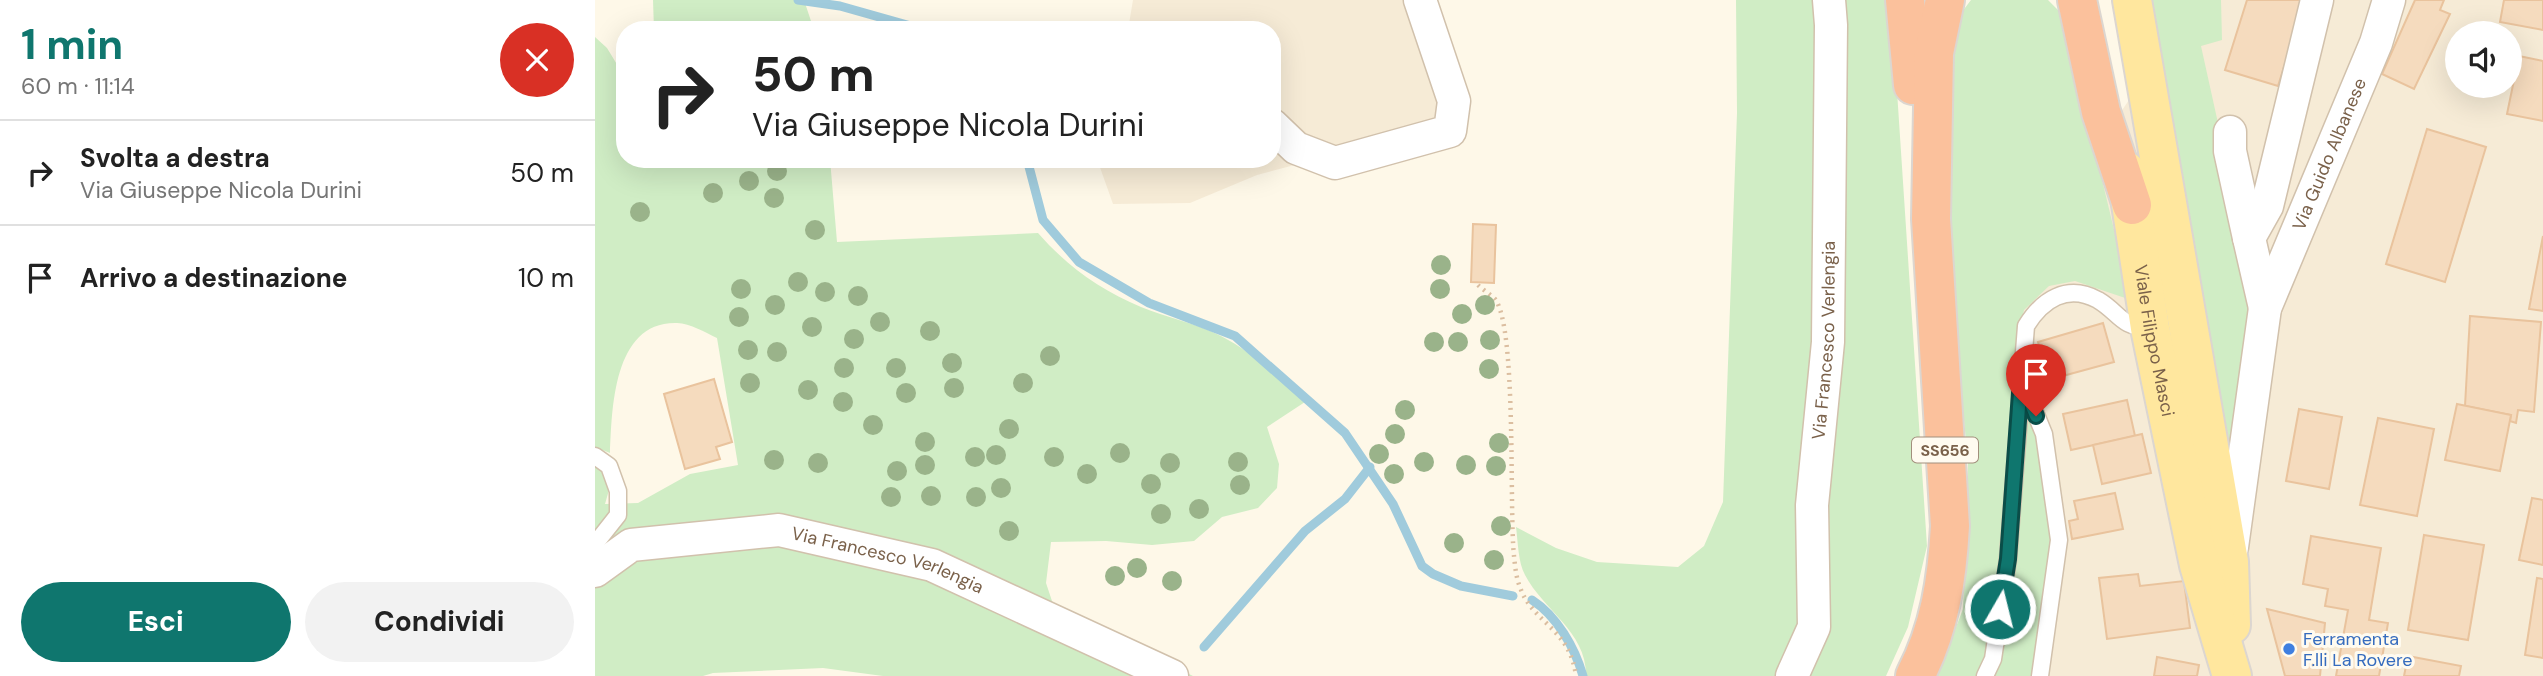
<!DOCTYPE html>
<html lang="it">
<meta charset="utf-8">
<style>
:root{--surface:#fff;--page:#f2f2f2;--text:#222;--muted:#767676;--line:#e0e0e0;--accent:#0f766e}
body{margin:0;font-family:"DM Sans",sans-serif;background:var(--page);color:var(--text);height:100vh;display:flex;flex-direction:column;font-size:26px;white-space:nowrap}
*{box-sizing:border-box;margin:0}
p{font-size:23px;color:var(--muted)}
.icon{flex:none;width:38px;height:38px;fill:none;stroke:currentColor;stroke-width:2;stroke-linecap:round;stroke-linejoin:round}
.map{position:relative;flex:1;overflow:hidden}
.details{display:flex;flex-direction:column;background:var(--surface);width:595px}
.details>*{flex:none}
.banner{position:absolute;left:21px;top:21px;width:665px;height:147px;border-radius:28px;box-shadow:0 7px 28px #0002;background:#fff;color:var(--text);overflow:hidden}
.buttons{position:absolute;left:1850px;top:21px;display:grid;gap:14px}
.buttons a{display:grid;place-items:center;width:77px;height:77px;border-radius:50%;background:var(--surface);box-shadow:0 7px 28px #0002;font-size:35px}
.pin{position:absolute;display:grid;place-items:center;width:60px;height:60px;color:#fff;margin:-72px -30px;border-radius:50% 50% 50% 0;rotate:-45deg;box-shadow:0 0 7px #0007}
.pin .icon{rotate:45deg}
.me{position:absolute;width:77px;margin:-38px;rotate:8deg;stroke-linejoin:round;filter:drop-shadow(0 0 5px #0008)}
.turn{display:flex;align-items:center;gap:24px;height:147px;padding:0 21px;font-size:32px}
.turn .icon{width:91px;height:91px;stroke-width:2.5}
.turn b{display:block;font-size:49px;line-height:60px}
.round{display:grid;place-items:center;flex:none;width:74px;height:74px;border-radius:37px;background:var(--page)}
.head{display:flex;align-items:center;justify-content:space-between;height:119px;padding:0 21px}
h1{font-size:42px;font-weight:700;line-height:52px;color:var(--accent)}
.action{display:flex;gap:14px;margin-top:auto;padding:14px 21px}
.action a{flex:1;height:80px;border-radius:42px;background:var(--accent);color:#fff;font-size:28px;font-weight:700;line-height:80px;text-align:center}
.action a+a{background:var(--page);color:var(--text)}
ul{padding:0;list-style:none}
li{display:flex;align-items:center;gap:21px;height:105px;padding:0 21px;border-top:2px solid var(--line)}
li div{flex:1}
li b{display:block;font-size:26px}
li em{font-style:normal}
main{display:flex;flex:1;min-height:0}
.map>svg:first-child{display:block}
</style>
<main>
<section class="details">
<div class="head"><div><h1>1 min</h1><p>60 m · 11:14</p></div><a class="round" style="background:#d93025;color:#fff"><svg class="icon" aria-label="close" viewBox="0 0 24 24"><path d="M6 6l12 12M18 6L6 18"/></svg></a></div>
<ul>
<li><svg class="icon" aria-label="right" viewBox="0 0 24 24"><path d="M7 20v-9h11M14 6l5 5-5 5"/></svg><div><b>Svolta a destra</b><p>Via Giuseppe Nicola Durini</p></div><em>50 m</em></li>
<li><svg class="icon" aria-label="arrive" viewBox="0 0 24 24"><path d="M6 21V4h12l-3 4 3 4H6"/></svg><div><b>Arrivo a destinazione</b></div><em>10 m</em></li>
</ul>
<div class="action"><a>Esci</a><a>Condividi</a></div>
</section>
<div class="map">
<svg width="1948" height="676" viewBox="0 0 1948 676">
<rect width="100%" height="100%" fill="#fef8e8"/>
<!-- residential -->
<g fill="#f6ebd6" fill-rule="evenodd">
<path d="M538 0H827L862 112 858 147 755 175 707 163 662 175 595 203 518 204 502 159H677V30H533Z"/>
<path d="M1602 0H1948V676H1365L1399 412 1451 222ZM1862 33H1914V86H1862Z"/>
</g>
<!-- green -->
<g fill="#d0edc5">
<path d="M58 0H209L219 30H59Z"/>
<path d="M1141 0H1296L1332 546 1313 627 1291 676H991C992 632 948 610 930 575 923 562 923 542 921 527L961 548 1002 562 1083 567 1109 546 1128 502 1142 113Z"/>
<path d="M1376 0H1453L1467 14 1536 300 1480 281 1454 286 1429 310 1422 343 1431 411 1447 442 1458 528 1446 648 1437 676H1342L1368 609 1373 463 1351 224 1357 25Z"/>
<path d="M1542 0H1626L1627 40 1606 46 1664 309 1644 447 1630 459Z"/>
<path d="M0 37 12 48 26 71 30 69V159H235L242 242 443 233C472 266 505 290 546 307 572 318 601 323 626 336 657 352 685 379 710 402L672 427 684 464 682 488 663 508 627 517 599 541 557 545 511 541 456 542 451 583 459 607 598 676H288L228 668 118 673 108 676H0V464L16 483 10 504 43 503 95 474 143 465 122 338C111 333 95 323 82 323 18 321 17 409 15 453L0 447Z"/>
</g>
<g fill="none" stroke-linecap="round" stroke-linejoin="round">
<!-- stream -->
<g stroke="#a0cbdc" stroke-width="9">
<path d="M203 0 245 6 330 30"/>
<path d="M432 159 448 220 484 262 554 303 640 336 750 433 798 504 827 566 838 574 866 586 918 596"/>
<path d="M937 600C962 616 980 648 988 676"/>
<path d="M609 647 710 531 750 499 775 467"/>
</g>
</g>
<!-- building -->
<g fill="#f5dbbe" stroke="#e9c39d" stroke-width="2">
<path d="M1652 0H1710L1683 86 1630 70Z"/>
<path d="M1820 0H1849L1845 10 1855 14 1819 89 1787 74Z"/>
<path d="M1909 0H1948V30L1905 22Z"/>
<path d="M1924 56 1948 61V121L1912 114Z"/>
<path d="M1832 129 1891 147 1850 282 1791 264Z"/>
<path d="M878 224 901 225 899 283 876 282Z"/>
<path d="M1948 236V311L1934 309Z"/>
<path d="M1875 316 1946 322 1939 412 1923 410 1921 423 1915 421 1916 415 1870 406Z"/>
<path d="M1508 323 1519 362 1464 377 1458 357 1448 360 1443 342Z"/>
<path d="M119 379 137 442 121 447 125 459 90 469 69 394Z"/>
<path d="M1532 400 1540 436 1476 450 1468 414Z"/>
<path d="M1862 404 1916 415 1905 471 1850 460Z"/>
<path d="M1704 409 1747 417 1734 489 1691 481Z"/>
<path d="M1783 418 1839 429 1822 516 1765 505Z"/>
<path d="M1547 434 1556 473 1507 484 1498 445Z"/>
<path d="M1520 493 1528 529 1477 539 1474 521 1483 519 1479 501Z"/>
<path d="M1937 498 1948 500V565L1924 560Z"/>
<path d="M1829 535 1889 545 1873 640 1813 630Z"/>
<path d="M1716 536 1786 548 1774 620 1793 623 1784 676H1741L1753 610 1730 606 1733 589 1708 584Z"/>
<path d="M1543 574 1545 586 1589 581 1595 628 1512 639 1504 578Z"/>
<path d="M1942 578 1948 579V658L1930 655Z"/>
<path d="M1672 609 1730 623 1725 676H1690Z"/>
<path d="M1813 656 1866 666 1864 676H1809Z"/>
<path d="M1562 657 1604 665 1602 676H1559Z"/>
</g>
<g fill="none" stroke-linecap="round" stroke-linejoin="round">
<!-- lane casing -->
<g stroke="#d1c1ac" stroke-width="19">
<g id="lane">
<path d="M1429 385 1449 434 1464 540 1445 676"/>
<path d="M0 456 14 466 23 491V515L0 544"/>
<path d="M1390 676 1398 659 1413 559 1431 326C1447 300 1472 283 1503 300 1525 313 1525 327 1554 328"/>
</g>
</g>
<!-- street casing -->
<g stroke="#d1c1ac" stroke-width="35">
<g id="street">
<path d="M677 125 701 148 740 163 855 131 859 101 825 0"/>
<path d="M1635 132V151L1654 238"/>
<path d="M1670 308 1654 238 1672 206 1722 0"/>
<path id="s1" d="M1637 547 1670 308 1781 43 1794 0"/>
<path id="s2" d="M0 571 36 545 184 530 337 565 577 676"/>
<path id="s3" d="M1197 676 1219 627 1217 505 1233 342 1236 25 1234 0"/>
</g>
</g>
<!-- primary casing -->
<g stroke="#dcd6d0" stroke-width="42">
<g id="primary">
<path d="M1537 0 1634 562 1636 625"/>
<path id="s4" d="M1531 171 1555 328 1604 565 1637 676"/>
</g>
</g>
<!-- highway casing -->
<g stroke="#dcd6d0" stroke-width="42">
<g id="highway">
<path d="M1310 0 1318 85"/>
<path d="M1482 0 1506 112 1537 205"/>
<path d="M1320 676C1345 628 1352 579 1355 526L1336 219 1339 53 1350 0"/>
</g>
</g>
<!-- path -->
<path stroke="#dbbea0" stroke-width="4.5" stroke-dasharray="2 5" stroke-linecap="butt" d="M883 285C888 290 895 294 900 299 922 327 914 510 919 556 920 565 921 578 925 587 937 623 975 628 981 676"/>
<!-- lane -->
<use href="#lane" stroke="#fff" stroke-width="16"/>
<!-- street -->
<use href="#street" stroke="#fff" stroke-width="32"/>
<!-- primary -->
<use href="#primary" stroke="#ffe79e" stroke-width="38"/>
<!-- highway -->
<use href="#highway" stroke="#fbc19c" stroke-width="38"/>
</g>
<!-- trees -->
<g fill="#9ab38a">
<circle cx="182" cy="171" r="10"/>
<circle cx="154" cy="181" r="10"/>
<circle cx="118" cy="193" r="10"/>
<circle cx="179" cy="198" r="10"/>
<circle cx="45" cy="212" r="10"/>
<circle cx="220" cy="230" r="10"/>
<circle cx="846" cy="265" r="10"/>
<circle cx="203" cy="282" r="10"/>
<circle cx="146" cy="289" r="10"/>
<circle cx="845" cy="289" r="10"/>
<circle cx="230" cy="292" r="10"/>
<circle cx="263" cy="296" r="10"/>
<circle cx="180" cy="305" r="10"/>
<circle cx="890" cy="305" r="10"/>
<circle cx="867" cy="314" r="10"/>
<circle cx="144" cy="317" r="10"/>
<circle cx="285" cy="322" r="10"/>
<circle cx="217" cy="327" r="10"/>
<circle cx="335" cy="331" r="10"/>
<circle cx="259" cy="339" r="10"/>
<circle cx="895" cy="340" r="10"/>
<circle cx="839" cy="342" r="10"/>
<circle cx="863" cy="342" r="10"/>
<circle cx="153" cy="350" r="10"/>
<circle cx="182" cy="352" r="10"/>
<circle cx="455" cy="356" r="10"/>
<circle cx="357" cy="363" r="10"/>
<circle cx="249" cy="368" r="10"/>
<circle cx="301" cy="368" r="10"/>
<circle cx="894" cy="369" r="10"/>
<circle cx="155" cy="383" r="10"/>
<circle cx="428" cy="383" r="10"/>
<circle cx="359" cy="388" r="10"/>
<circle cx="213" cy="390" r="10"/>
<circle cx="311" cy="393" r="10"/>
<circle cx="248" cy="402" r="10"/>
<circle cx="810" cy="410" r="10"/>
<circle cx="278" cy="425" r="10"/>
<circle cx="414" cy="429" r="10"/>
<circle cx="800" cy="434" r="10"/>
<circle cx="330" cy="442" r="10"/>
<circle cx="904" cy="443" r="10"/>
<circle cx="525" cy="453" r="10"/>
<circle cx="784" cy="454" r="10"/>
<circle cx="401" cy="455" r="10"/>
<circle cx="380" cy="457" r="10"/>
<circle cx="459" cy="457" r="10"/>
<circle cx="179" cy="460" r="10"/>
<circle cx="643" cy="462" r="10"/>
<circle cx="829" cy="462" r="10"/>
<circle cx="223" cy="463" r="10"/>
<circle cx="575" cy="463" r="10"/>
<circle cx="330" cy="465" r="10"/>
<circle cx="871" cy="465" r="10"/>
<circle cx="901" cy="466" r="10"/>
<circle cx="302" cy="471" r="10"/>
<circle cx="492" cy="474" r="10"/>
<circle cx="799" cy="474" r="10"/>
<circle cx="556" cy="484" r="10"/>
<circle cx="645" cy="485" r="10"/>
<circle cx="406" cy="488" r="10"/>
<circle cx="336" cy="496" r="10"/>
<circle cx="296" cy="497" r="10"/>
<circle cx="381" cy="497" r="10"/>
<circle cx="604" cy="509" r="10"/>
<circle cx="566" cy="514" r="10"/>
<circle cx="906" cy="526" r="10"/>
<circle cx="414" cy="531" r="10"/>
<circle cx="859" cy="543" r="10"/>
<circle cx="899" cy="560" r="10"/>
<circle cx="542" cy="568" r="10"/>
<circle cx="520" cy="576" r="10"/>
<circle cx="577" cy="581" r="10"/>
</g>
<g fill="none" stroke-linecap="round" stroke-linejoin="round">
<!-- route casing -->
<g stroke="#0a4d48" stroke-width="18">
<path id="route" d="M1405 609 1413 559 1426 379 1441 416"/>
</g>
<!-- route -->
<use href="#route" stroke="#0f766e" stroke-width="12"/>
</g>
<!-- markers -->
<circle fill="#3f7fe0" stroke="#fffbf0" stroke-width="2.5" cx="1694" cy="649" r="7"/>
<g text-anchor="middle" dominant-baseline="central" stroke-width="6" stroke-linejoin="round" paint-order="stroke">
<!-- shield labels -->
<rect fill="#fffbf0" stroke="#a28f7c" stroke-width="2" x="1317" y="437.5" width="66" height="25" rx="5"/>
<g font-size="16" font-weight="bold" fill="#7a614a">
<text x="1350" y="450">SS656</text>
</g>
<!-- street labels -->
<g font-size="18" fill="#7a614a" stroke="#fffbf0">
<text stroke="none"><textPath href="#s1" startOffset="408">Via Guido Albanese</textPath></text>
<text stroke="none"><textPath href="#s4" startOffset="172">Viale Filippo Masci</textPath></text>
<text stroke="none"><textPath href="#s3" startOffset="341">Via Francesco Verlengia</textPath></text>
<text stroke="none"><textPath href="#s2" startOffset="306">Via Francesco Verlengia</textPath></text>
</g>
<!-- shop labels -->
<g font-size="18" fill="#366cbe" stroke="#fffbf0" text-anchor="start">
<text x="1708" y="639">Ferramenta<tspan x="1708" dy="21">F.lli La Rovere</tspan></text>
</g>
</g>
</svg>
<div class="buttons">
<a><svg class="icon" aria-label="sound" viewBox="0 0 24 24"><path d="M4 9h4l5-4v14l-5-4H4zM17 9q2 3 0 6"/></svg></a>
</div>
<div class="pin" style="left:1441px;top:416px;background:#d93025"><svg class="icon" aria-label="arrive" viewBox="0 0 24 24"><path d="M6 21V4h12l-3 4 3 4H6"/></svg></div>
<svg class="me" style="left:1405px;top:609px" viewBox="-20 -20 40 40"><circle r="17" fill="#0f766e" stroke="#fff" stroke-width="3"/><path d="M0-11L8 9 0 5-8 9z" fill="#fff"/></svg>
<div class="banner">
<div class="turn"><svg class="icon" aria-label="right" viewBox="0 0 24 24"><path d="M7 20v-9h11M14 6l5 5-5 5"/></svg><div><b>50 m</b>Via Giuseppe Nicola Durini</div></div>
</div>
</div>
</main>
